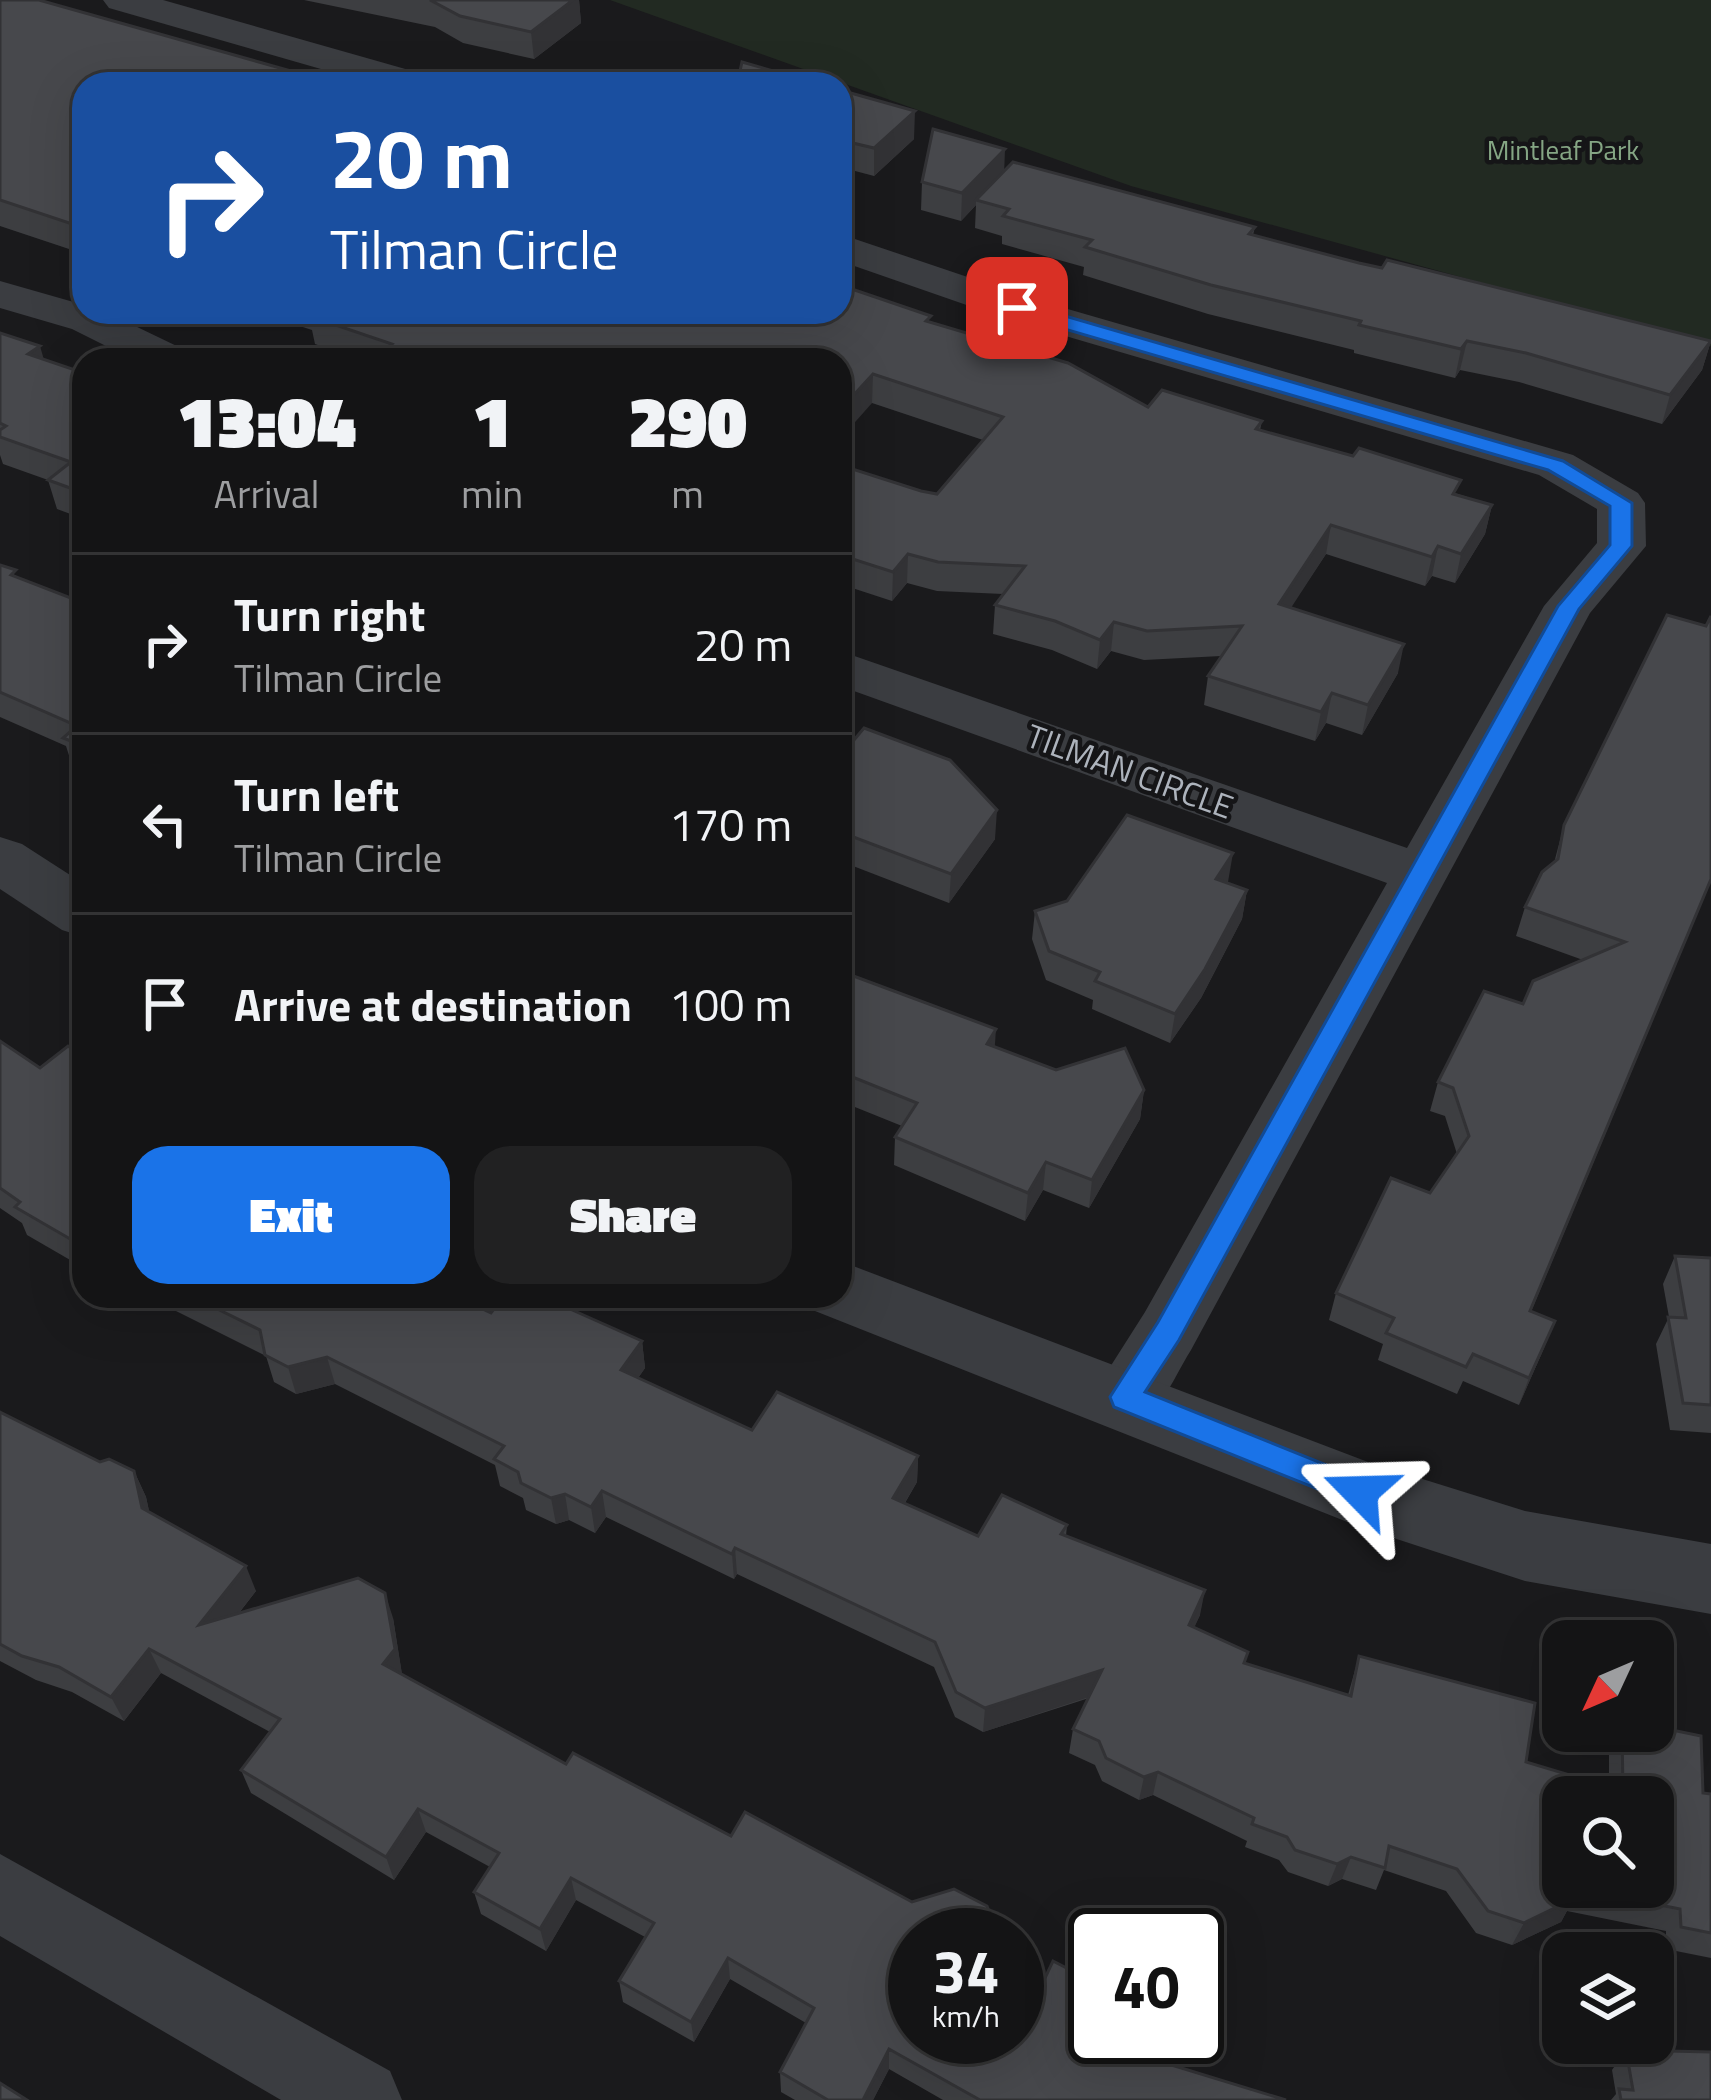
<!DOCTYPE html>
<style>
:root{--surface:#141415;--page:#212122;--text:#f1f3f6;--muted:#9d9ea0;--line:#333334;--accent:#1a73e8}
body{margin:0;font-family:"Titillium Web",sans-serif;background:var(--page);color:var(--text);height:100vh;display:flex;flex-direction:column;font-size:45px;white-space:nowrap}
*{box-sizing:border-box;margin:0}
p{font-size:39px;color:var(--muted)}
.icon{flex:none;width:66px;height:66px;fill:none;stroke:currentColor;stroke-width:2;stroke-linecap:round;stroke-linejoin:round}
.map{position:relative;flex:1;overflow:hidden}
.details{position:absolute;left:72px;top:348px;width:780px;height:960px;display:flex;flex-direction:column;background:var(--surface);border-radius:36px;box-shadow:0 12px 48px #0002,0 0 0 3px var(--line)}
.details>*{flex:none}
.hud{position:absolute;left:72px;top:72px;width:780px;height:252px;border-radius:36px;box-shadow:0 12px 48px #0002,0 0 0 3px var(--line);background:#1a4fa0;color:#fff;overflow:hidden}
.needle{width:78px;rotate:226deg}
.tools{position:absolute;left:1542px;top:1620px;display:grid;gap:24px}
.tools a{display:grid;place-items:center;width:132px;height:132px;border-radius:24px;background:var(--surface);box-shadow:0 12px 48px #0002,0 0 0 3px var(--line);font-size:60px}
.speed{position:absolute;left:888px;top:1908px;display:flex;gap:24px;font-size:60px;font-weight:700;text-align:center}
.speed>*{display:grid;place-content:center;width:156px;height:156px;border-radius:50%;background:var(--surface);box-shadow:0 12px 48px #0002,0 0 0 3px var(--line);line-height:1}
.speed small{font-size:30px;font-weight:400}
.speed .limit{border:6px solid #111;border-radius:18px;background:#fff;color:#111}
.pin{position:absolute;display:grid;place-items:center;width:102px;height:102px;color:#fff;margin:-51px;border-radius:24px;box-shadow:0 6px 18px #0006}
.me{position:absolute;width:132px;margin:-66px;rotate:292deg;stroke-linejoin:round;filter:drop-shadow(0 0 9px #0008)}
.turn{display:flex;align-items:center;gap:42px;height:252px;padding:0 60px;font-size:54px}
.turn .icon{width:156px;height:156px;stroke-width:2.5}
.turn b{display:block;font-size:84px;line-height:102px}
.eta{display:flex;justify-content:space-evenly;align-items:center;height:204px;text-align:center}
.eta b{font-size:72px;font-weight:800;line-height:84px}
.button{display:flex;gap:24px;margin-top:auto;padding:24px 60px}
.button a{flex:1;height:138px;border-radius:36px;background:var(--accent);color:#fff;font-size:48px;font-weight:800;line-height:138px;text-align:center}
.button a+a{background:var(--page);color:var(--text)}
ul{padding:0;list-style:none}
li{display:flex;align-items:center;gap:36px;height:180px;padding:0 60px;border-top:3px solid var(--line)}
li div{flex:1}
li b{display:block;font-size:45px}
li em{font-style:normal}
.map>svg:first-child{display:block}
</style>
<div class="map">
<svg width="1711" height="2100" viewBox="0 0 1711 2100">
<rect width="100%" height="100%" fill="#1a1a1c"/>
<!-- green -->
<path fill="#222a22" d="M610 0H1711V346L1131 186Z"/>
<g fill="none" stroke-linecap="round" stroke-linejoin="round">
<!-- minor -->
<g fill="#3b3d41" fill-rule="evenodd">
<path d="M103 0H163L430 76 435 84H373L109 8Z"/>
<path d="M840 234 1033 299 1573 455 1638 493 1645 503 1646 546 1590 613 1191 1350C1166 1390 1155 1436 1101 1417L1091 1397 1145 1312 1387 883 840 686V651L1407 848 1544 606 1597 543V509L1539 475 1001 317 840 261Z"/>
<path d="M0 281 84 305V312H106L185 350 191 360H134L72 329 0 308Z"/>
<path d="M0 1854 390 2071 402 2100H281L0 1936Z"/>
</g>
<!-- tertiary -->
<g fill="#3b3d41" fill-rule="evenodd">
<path d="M0 837 22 844 84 884V937L62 930 0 889Z"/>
<path d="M840 1261 1368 1462 1525 1511 1711 1544V1614L1525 1581 1360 1527 815 1311 807 1296H840Z"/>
</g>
</g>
<!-- wall -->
<g fill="#3d3e41">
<path d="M0 0 84 84V254L0 226Z"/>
<path d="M304 0H579L581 23 534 59 463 43 435 27Z"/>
<path d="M840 90 914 139 874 176 840 167Z"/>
<path d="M1004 171 1255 227 1253 235 1359 263 1711 341 1702 370 1662 424 1519 382 1460 370 1455 378 1354 353V350L1208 314 1083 275 1084 267 1002 244V236L975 228 976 205 961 221 921 210 922 182Z"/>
<path d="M257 312H840L931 322 1148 407 1262 421 1260 430 1492 505 1485 534 1455 583 1432 576 1425 586 1326 554 1290 608 1398 673 1362 735 1326 723 1315 741 1204 705 1208 676 1221 656 1144 660 1111 651 1097 669 1052 650 993 634 995 605 1003 594 937 591 907 583 892 601 840 584V465L921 491 937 494 983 440 872 403 840 360H360L315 344 312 330Z"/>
<path d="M0 333 44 359 84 373V519L57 509 48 480 3 464 0 455Z"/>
<path d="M0 565 19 578 84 603V772L73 768 66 746 0 717Z"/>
<path d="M840 743 995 839 949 903 840 861Z"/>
<path d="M1564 825 1711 881 1531 1311 1544 1348 1519 1405 1463 1381 1457 1394 1378 1360 1383 1344 1329 1320 1336 1293 1430 1193 1457 1154 1445 1116 1430 1111 1438 1082 1523 1004 1583 960 1516 936 1525 907 1554 863Z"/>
<path d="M1227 883 1247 890 1242 919 1201 998 1170 1043 1092 1009 1093 1000 1046 980 1032 939 1035 911Z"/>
<path d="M840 971 995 1047 1056 1070 1144 1090 1140 1119 1089 1208 1043 1190 1025 1221 894 1165 895 1137 902 1126 840 1101Z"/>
<path d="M0 1041 40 1068 84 1057V1268L27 1235 22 1223 0 1208Z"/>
<path d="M1675 1256 1711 1258V1433L1670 1430 1656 1344 1669 1317 1663 1284Z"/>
<path d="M146 1296H455L491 1313 575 1302 576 1311 642 1341 645 1368 638 1378 752 1430 918 1456 917 1482 905 1503 978 1536 1067 1525 1066 1536 1200 1615 1194 1627 1248 1652 1245 1663 1348 1695 1359 1656 1526 1762 1609 1787V1744L1616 1731H1622L1703 1793 1711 1794V1958L1666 1949V1931L1567 1911 1561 1922 1512 1945 1476 1933 1446 1891 1384 1870 1376 1890 1342 1879 1328 1886 1288 1872 1279 1860 1245 1847 1247 1841 1153 1795 1139 1800 1102 1781 1095 1765 1069 1753 1073 1729 1089 1698 983 1732 955 1717 934 1667 737 1574 734 1579 606 1517 595 1533 569 1520 556 1524 526 1510 523 1498 500 1486 495 1465 335 1384 296 1394 274 1382 266 1356Z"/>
<path d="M0 1412 100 1462 134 1471 146 1497 149 1511 256 1591 239 1613 393 1618 402 1675 566 1764 1029 2012 1095 2037H1177L1167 2064 1286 2100H943L889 2069 873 2100H795L781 2092 780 2072 806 2023 730 1979 694 2042 623 2002 619 1981 645 1937 576 1900 546 1951 481 1914 474 1892 490 1867 426 1832 394 1880 251 1793 241 1770 270 1732 161 1673 124 1721 72 1692 36 1680 0 1661Z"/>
<path d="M1626 2050 1711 2100H1611L1616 2094 1612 2070Z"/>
</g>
<!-- shaded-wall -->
<g fill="#323235">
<path d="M573 0H579L581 23 534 59 531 32Z"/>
<path d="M915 111 914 139 874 176V148Z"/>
<path d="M1005 149 1004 176 976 200V205L961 221 962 193Z"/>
<path d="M1467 341 1460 370 1455 378 1461 349Z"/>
<path d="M1711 341 1702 370 1662 424 1670 395Z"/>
<path d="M40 346 48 374 28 354Z"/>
<path d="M873 374 872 403 840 439V410Z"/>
<path d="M1492 505 1485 534 1455 583 1461 554Z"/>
<path d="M1331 525 1326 554 1274 634 1279 604Z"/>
<path d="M1438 546 1432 576 1425 586 1432 557Z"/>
<path d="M908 554 907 583 892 601 893 572Z"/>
<path d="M1114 622 1111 651 1097 669 1100 640Z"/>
<path d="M1404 644 1398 673 1362 735 1368 705Z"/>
<path d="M1332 693 1326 723 1315 741 1321 712Z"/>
<path d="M997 810 995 839 949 903 951 874Z"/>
<path d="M1233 853 1228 882 1212 908 1216 879Z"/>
<path d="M1711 879V881L1520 1338 1530 1311Z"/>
<path d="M1247 890 1242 919 1201 998 1170 1043 1175 1014Z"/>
<path d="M996 1029 994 1058 987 1044Z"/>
<path d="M1144 1090 1140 1119 1089 1208 1092 1180Z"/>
<path d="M1046 1162 1043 1190 1025 1221 1028 1193Z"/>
<path d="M1555 1321 1544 1348 1519 1405 1529 1378Z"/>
<path d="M642 1341 645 1368 625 1397 621 1370Z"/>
<path d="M327 1357 335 1384 296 1394 288 1367Z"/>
<path d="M918 1456 917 1482 892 1524 893 1498Z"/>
<path d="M134 1471 146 1497 154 1534 142 1508Z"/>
<path d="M602 1491 606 1517 595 1533 591 1507Z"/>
<path d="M565 1494 569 1520 556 1524 551 1498Z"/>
<path d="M735 1548 737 1574 734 1579 732 1554Z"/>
<path d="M246 1566 256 1591 210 1649 199 1625Z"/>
<path d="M1205 1590 1200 1615 1184 1650 1189 1625Z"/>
<path d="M385 1593 393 1618 402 1674 391 1689 383 1664Z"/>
<path d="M149 1649 161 1673 124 1721 111 1697Z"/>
<path d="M1102 1670 1098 1694 983 1732 985 1708Z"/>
<path d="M1158 1772 1153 1795 1139 1800 1144 1777Z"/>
<path d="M418 1809 426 1832 394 1880 386 1857Z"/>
<path d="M1351 1857 1342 1879 1328 1886 1337 1864Z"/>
<path d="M571 1878 576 1900 546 1951 540 1929Z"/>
<path d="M1573 1899 1561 1922 1512 1945 1524 1923Z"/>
<path d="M728 1958 730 1979 694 2042 691 2022Z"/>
<path d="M889 2049V2069L873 2100H863Z"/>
</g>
<!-- building -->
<g fill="#47484c" stroke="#323235" stroke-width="3" fill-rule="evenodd">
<path d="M0 0H39L337 84H84V228L0 200Z"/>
<path d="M430 0H573L531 32 460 16Z"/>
<path d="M742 62 819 84H737Z"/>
<path d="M840 90 915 111 874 148 840 140Z"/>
<path d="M933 129 1005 149 962 193 922 182Z"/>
<path d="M1013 162 1255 227 1249 234 1359 263 1382 268 1387 260 1711 341 1670 395 1526 353 1467 341 1461 349 1359 325 1361 321 1211 285 1085 247 1092 240 1003 216 1009 209 976 200Z"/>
<path d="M840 285 931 316 926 321 1068 363 1148 407 1162 390 1262 421 1256 429 1353 456 1359 448 1461 480 1453 494 1492 505 1461 554 1438 546 1432 557 1331 525 1279 604 1404 644 1368 705 1332 693 1321 712 1208 676 1242 626 1147 631 1114 622 1100 640 1055 621 995 605 1025 566 938 562 908 554 893 572 840 555V465L921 491 937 494 1003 417 873 374 840 410V360H414L385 350 392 344 309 316 315 312H840Z"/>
<path d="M0 333 40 346 28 354 84 373V493L48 480 71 462 0 437V430L6 426 0 423Z"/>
<path d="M0 565 16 570 11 575 84 603V746L63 738 77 726 0 692Z"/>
<path d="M1667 615 1706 626 1711 616V879L1530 1311 1555 1321 1529 1378 1473 1354 1466 1367 1386 1333 1394 1318 1336 1293 1391 1178 1430 1193 1469 1136 1453 1088 1438 1082 1484 991 1523 1004 1533 981 1625 942 1525 907 1542 872 1558 859 1564 825Z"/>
<path d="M864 728 950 760 997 810 951 874 840 832V743L849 746Z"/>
<path d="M1127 815 1233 853 1216 879 1247 890 1205 969 1175 1014 1095 981 1100 972 1049 951 1035 911 1067 901Z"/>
<path d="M840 971 996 1029 987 1044 1056 1070 1125 1048 1144 1090 1092 1180 1046 1162 1028 1193 895 1137 917 1103 840 1072Z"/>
<path d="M0 1041 40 1068 68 1046 84 1057V1247L15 1207 20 1202 0 1188Z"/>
<path d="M1675 1256 1711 1258V1405L1683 1403 1668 1317 1686 1318Z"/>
<path d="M191 1296H455L491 1313 504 1296H562L575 1302 570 1309 642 1341 621 1370 752 1430 777 1392 918 1456 893 1498 978 1536 1002 1495 1067 1525 1061 1534 1205 1590 1189 1625 1248 1652 1244 1663 1351 1696 1359 1656 1535 1703 1526 1762 1623 1791 1622 1731H1653V1726L1701 1736 1703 1793 1711 1794V1933L1681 1927 1680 1909 1575 1888 1573 1899 1524 1923 1488 1911 1457 1869 1389 1846 1385 1868 1351 1857 1337 1864 1295 1850 1287 1837 1252 1824 1254 1818 1158 1772 1144 1777 1106 1758 1099 1741 1073 1729 1102 1670 985 1708 956 1692 935 1642 735 1548 732 1554 602 1491 591 1507 565 1494 551 1498 521 1483 518 1472 494 1459 504 1446 327 1357 288 1367 265 1355 260 1330ZM1563 1797H1653V1887H1563Z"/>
<path d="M0 1412 100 1462 109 1459 134 1471 142 1508 246 1566 199 1625 358 1578 385 1593 395 1649 383 1664 566 1764 573 1753 731 1836 745 1812 912 1902 954 1889 987 1906 998 1935H915V2037H1017V1981L1029 2012 1053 1961 1086 1978 1095 1974V2037H1176L1165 2063 1286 2100H980L889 2049 863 2100H828L780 2072 814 2008 728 1958 691 2022 619 1981 654 1923 571 1878 540 1929 474 1892 499 1853 418 1809 386 1857 241 1770 280 1719 149 1649 111 1697 59 1667 22 1656 0 1644Z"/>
<path d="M1626 2050 1711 2052V2100H1621L1619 2089 1633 2090Z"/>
<path d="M0 2083 27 2100H0Z"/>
</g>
<!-- route -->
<path fill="#1a73e8" stroke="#114b97" stroke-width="3" d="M1017 302 1563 461 1632 503V546L1579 609 1179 1340 1145 1392 1371 1483 1375 1492 1371 1502 1360 1506 1114 1407 1110 1397 1158 1322 1558 606 1610 545V506L1548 470 1010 313V304Z"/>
<g text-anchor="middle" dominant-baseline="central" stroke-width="9" stroke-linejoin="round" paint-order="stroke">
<!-- far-park labels -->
<g font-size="27" fill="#85a684" stroke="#151517">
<text x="1563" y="149">Mintleaf Park</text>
</g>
<!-- street labels -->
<g font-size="33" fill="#adb3bc" stroke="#151517">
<text transform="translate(1130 771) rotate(20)">TILMAN CIRCLE</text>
</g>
</g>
</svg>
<div class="tools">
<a><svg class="needle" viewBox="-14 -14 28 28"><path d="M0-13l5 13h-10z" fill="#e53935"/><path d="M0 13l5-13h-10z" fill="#9d9ea0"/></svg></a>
<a><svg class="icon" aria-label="search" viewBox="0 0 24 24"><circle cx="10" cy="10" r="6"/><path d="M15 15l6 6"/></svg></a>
<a><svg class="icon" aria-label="layers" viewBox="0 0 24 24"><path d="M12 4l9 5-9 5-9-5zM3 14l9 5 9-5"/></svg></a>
</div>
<div class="speed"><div>34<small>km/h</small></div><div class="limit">40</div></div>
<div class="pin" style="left:1017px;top:308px;background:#d93025"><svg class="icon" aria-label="arrive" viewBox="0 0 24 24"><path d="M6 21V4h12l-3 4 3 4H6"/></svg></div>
<svg class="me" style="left:1360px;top:1492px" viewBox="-20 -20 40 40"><path d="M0-17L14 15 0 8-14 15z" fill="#1a73e8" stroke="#fff" stroke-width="4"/></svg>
<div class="hud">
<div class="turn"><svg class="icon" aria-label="right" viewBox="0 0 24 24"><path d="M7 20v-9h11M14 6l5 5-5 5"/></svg><div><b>20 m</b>Tilman Circle</div></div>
</div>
<section class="details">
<div class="eta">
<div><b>13:04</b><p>Arrival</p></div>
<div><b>1</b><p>min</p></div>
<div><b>290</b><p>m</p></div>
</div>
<ul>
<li><svg class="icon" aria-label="right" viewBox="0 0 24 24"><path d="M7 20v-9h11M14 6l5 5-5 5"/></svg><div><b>Turn right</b><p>Tilman Circle</p></div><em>20 m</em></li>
<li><svg class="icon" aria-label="left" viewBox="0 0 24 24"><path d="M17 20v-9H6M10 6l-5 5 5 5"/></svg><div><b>Turn left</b><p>Tilman Circle</p></div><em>170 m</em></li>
<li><svg class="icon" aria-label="arrive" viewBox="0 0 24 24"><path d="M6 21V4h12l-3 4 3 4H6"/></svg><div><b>Arrive at destination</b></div><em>100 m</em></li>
</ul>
<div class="button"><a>Exit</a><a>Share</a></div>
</section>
</div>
